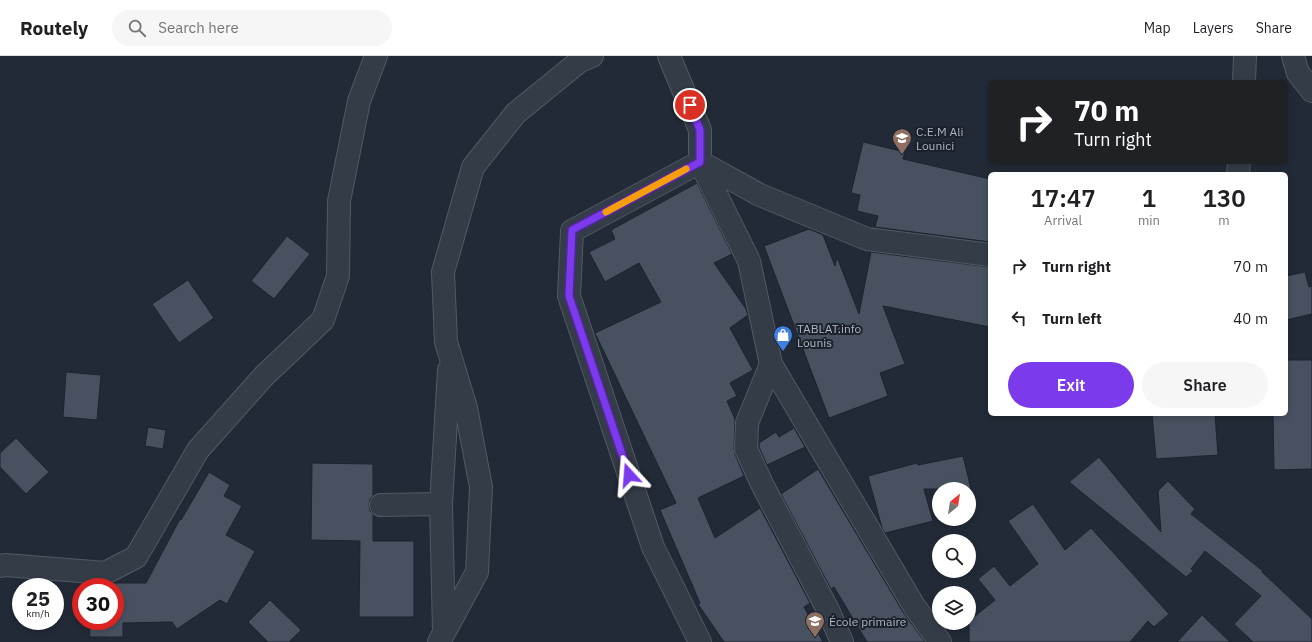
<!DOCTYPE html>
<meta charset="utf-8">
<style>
:root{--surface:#fff;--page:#f6f6f6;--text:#202124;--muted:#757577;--line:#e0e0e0;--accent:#7c3aed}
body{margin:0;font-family:"IBM Plex Sans",sans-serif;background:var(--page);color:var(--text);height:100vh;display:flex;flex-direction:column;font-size:15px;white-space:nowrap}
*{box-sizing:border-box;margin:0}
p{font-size:13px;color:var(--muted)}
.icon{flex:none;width:22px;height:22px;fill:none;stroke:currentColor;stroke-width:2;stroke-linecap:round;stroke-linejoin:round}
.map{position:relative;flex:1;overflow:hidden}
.drawer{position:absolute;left:988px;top:116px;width:300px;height:244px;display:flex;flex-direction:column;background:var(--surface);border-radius:6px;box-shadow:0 2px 6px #0003}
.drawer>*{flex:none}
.hud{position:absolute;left:988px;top:24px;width:300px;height:84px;border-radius:6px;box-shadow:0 2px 6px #0003;background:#202124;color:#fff;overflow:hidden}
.needle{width:26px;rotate:30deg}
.tools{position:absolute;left:932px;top:426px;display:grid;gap:8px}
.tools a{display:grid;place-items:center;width:44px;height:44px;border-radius:50%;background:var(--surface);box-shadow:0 2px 6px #0003;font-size:20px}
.speed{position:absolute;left:12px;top:522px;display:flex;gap:8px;font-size:20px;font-weight:700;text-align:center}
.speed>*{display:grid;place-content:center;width:52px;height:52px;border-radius:50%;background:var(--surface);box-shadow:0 2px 6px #0003;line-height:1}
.speed small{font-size:10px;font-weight:400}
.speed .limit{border:6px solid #d22;background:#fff;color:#111}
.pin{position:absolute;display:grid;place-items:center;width:34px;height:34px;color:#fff;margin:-17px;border:2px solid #fff;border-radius:50%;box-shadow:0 1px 4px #0007}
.me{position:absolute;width:44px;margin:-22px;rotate:341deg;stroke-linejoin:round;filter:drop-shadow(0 0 3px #0008)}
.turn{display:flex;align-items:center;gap:14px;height:84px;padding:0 20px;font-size:18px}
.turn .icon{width:52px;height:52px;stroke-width:2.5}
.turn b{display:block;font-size:28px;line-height:34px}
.eta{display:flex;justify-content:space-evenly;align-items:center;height:68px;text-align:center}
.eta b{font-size:24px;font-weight:600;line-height:28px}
.button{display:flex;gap:8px;margin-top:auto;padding:8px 20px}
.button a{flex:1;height:46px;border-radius:24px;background:var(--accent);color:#fff;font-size:16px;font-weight:600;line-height:46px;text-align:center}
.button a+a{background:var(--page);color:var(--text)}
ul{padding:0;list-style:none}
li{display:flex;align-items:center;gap:12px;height:52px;padding:0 20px}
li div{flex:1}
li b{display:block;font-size:15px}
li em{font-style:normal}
header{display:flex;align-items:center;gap:24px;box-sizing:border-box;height:56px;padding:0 20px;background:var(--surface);border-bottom:1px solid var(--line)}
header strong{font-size:19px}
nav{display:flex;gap:22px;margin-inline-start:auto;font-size:14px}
.search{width:280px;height:36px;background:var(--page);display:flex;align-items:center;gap:10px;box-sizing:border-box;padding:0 14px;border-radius:22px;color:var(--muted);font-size:15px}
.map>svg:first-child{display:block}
</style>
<header>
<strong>Routely</strong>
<div class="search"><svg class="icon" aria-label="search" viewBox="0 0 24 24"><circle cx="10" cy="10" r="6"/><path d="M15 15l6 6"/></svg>Search here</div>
<nav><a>Map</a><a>Layers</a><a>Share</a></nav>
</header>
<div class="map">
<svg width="1312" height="586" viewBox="0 0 1312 586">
<rect width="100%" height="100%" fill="#212a36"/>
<!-- building -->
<g fill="#475160" stroke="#1b232e">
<path d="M863 86 905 96 903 103 990 123V186L875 171 878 160 857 155 860 139 851 137Z"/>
<path d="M697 127 732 198 714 207 746 253 748 259 730 272 753 314 730 327 737 340 727 345 735 363 734 393 735 398 744 420 698 442 715 482 760 452 810 547 804 551 823 586H724L698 548 700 547 660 454 676 447 595 277 661 246 639 207 605 226 589 196 615 183 611 174Z"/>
<path d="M809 173 823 179 835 210 837 201 859 258 871 196 990 211V271L883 250 905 308 880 317 888 340 829 362 764 190Z"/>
<path d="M287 180 310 198 274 243 251 225Z"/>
<path d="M1305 216 1309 231 1312 230V258L1286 264V220Z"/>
<path d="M188 224 214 262 179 287 152 248Z"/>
<path d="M1286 304H1312V413L1274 414 1273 358H1286Z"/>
<path d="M66 316 101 319 97 364 63 361Z"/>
<path d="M1152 358H1215L1218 399 1156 403Z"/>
<path d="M148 371 166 374 163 393 145 390Z"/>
<path d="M794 372 805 391 767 409 759 391V387L776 376 779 381Z"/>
<path d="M16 382 49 416 26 438 0 411V397Z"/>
<path d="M963 400 971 433H924L933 465 885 477 882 472 868 420 917 407 918 409Z"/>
<path d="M1099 401 1161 476 1158 435 1168 425 1195 453 1191 458 1263 515 1262 516 1312 563V586H1253L1234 568 1261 540 1205 495 1191 513 1193 515 1186 521 1069 426Z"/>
<path d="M312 407 373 408V440L370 443 369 449 370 455 373 458V485H414V561H359L360 485 311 484Z"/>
<path d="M818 413 903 556 925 586H867L834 531 831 533 781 438Z"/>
<path d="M209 416 230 429 224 440 242 450 226 479 255 495 227 548 220 544 177 573 172 566 123 567V581H90L89 565H115V531H89V528L104 529 113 527H146L180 463 181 464Z"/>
<path d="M1033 448 1065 494 1091 472 1169 558 1154 571 1148 565 1130 586H969V565L995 544 978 523 994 510 1010 530 1038 508 1008 465Z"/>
<path d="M270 544 301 574 289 586H268L248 566Z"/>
<path d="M1202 559 1230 586H1177Z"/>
</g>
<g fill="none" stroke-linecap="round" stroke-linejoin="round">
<!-- minor casing -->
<g stroke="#515a65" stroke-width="24">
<g id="minor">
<path d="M669 0 700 74V106L749 205 771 308 914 550 940 586"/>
<path d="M1293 0 1298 17 1312 35"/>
<path d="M1244 26 1245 0"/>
<path d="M1238 118 1239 106"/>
<path d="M771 308 747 367 746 393 762 428 828 554 842 586"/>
<path d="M441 448 444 575"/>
<path d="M381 449 441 448 449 314"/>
<path d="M0 510 5 509 105 517 136 501 198 394 264 320 323 264 338 220 339 145 359 45 376 0"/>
<path d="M439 586 477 516 481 431 466 352 446 286 443 216 473 111 516 57 580 5 592 0"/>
<path d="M700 586 653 491 569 240 572 175 700 106 760 139 867 183 990 199"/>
</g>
</g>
<!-- minor -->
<use href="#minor" stroke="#343c47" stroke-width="22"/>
</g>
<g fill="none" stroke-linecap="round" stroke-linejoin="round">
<!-- route casing -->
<g stroke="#51269a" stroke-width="10">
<path id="route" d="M629 419 569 240 572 174 700 106V74L690 49"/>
</g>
<!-- route -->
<use href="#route" stroke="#7c3aed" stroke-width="7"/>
<!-- slow -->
<path stroke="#f59e0b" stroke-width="7" d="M606 156 686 113"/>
</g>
<!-- icons -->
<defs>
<g id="school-pin" transform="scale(1)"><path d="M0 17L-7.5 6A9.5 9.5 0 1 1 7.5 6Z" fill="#8d6e63" stroke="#1a212b"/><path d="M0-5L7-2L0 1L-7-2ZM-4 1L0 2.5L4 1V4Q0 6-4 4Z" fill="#fff"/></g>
<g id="shop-pin" transform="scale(1)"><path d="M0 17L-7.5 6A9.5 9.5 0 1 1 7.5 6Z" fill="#3f7fe0" stroke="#1a212b"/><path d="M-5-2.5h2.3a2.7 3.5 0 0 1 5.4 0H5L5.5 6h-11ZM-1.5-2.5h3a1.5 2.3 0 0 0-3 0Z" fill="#fff"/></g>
</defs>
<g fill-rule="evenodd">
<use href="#school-pin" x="902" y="82"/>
<use href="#shop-pin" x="783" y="279"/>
<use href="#school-pin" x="815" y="565"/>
</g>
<g text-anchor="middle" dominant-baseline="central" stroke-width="4" stroke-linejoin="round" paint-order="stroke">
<!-- poi labels -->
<g font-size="12" fill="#aeb7c4" stroke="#1a212b" text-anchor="start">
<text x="916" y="75">C.E.M Ali<tspan x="916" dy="14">Lounici</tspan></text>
<text x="797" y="272">TABLAT.info<tspan x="797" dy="14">Lounis</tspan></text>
<text x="829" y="565">École primaire</text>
</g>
</g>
</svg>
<div class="tools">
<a><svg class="needle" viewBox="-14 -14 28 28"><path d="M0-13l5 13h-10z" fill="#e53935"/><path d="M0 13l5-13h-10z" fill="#757577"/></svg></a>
<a><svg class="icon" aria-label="search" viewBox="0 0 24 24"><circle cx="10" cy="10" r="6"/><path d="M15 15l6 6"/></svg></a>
<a><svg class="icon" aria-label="layers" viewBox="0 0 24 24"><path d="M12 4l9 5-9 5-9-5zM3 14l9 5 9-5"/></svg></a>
</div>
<div class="speed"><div>25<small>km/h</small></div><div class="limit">30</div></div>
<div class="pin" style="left:690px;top:49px;background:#d93025"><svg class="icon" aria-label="arrive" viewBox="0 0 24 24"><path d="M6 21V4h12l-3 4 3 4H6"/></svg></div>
<svg class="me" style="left:629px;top:419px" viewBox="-20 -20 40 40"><path d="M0-17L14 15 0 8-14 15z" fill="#7c3aed" stroke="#fff" stroke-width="4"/></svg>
<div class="hud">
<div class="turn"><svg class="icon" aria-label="right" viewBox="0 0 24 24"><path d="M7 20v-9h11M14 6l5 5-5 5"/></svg><div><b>70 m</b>Turn right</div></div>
</div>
<section class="drawer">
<div class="eta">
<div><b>17:47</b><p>Arrival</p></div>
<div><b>1</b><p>min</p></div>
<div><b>130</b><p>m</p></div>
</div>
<ul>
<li><svg class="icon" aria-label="right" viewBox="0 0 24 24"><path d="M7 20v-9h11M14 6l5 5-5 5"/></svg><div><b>Turn right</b></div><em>70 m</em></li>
<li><svg class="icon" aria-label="left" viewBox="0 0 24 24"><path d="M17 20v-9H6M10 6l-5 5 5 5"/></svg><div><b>Turn left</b></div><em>40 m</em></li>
</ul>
<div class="button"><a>Exit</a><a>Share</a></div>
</section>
</div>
